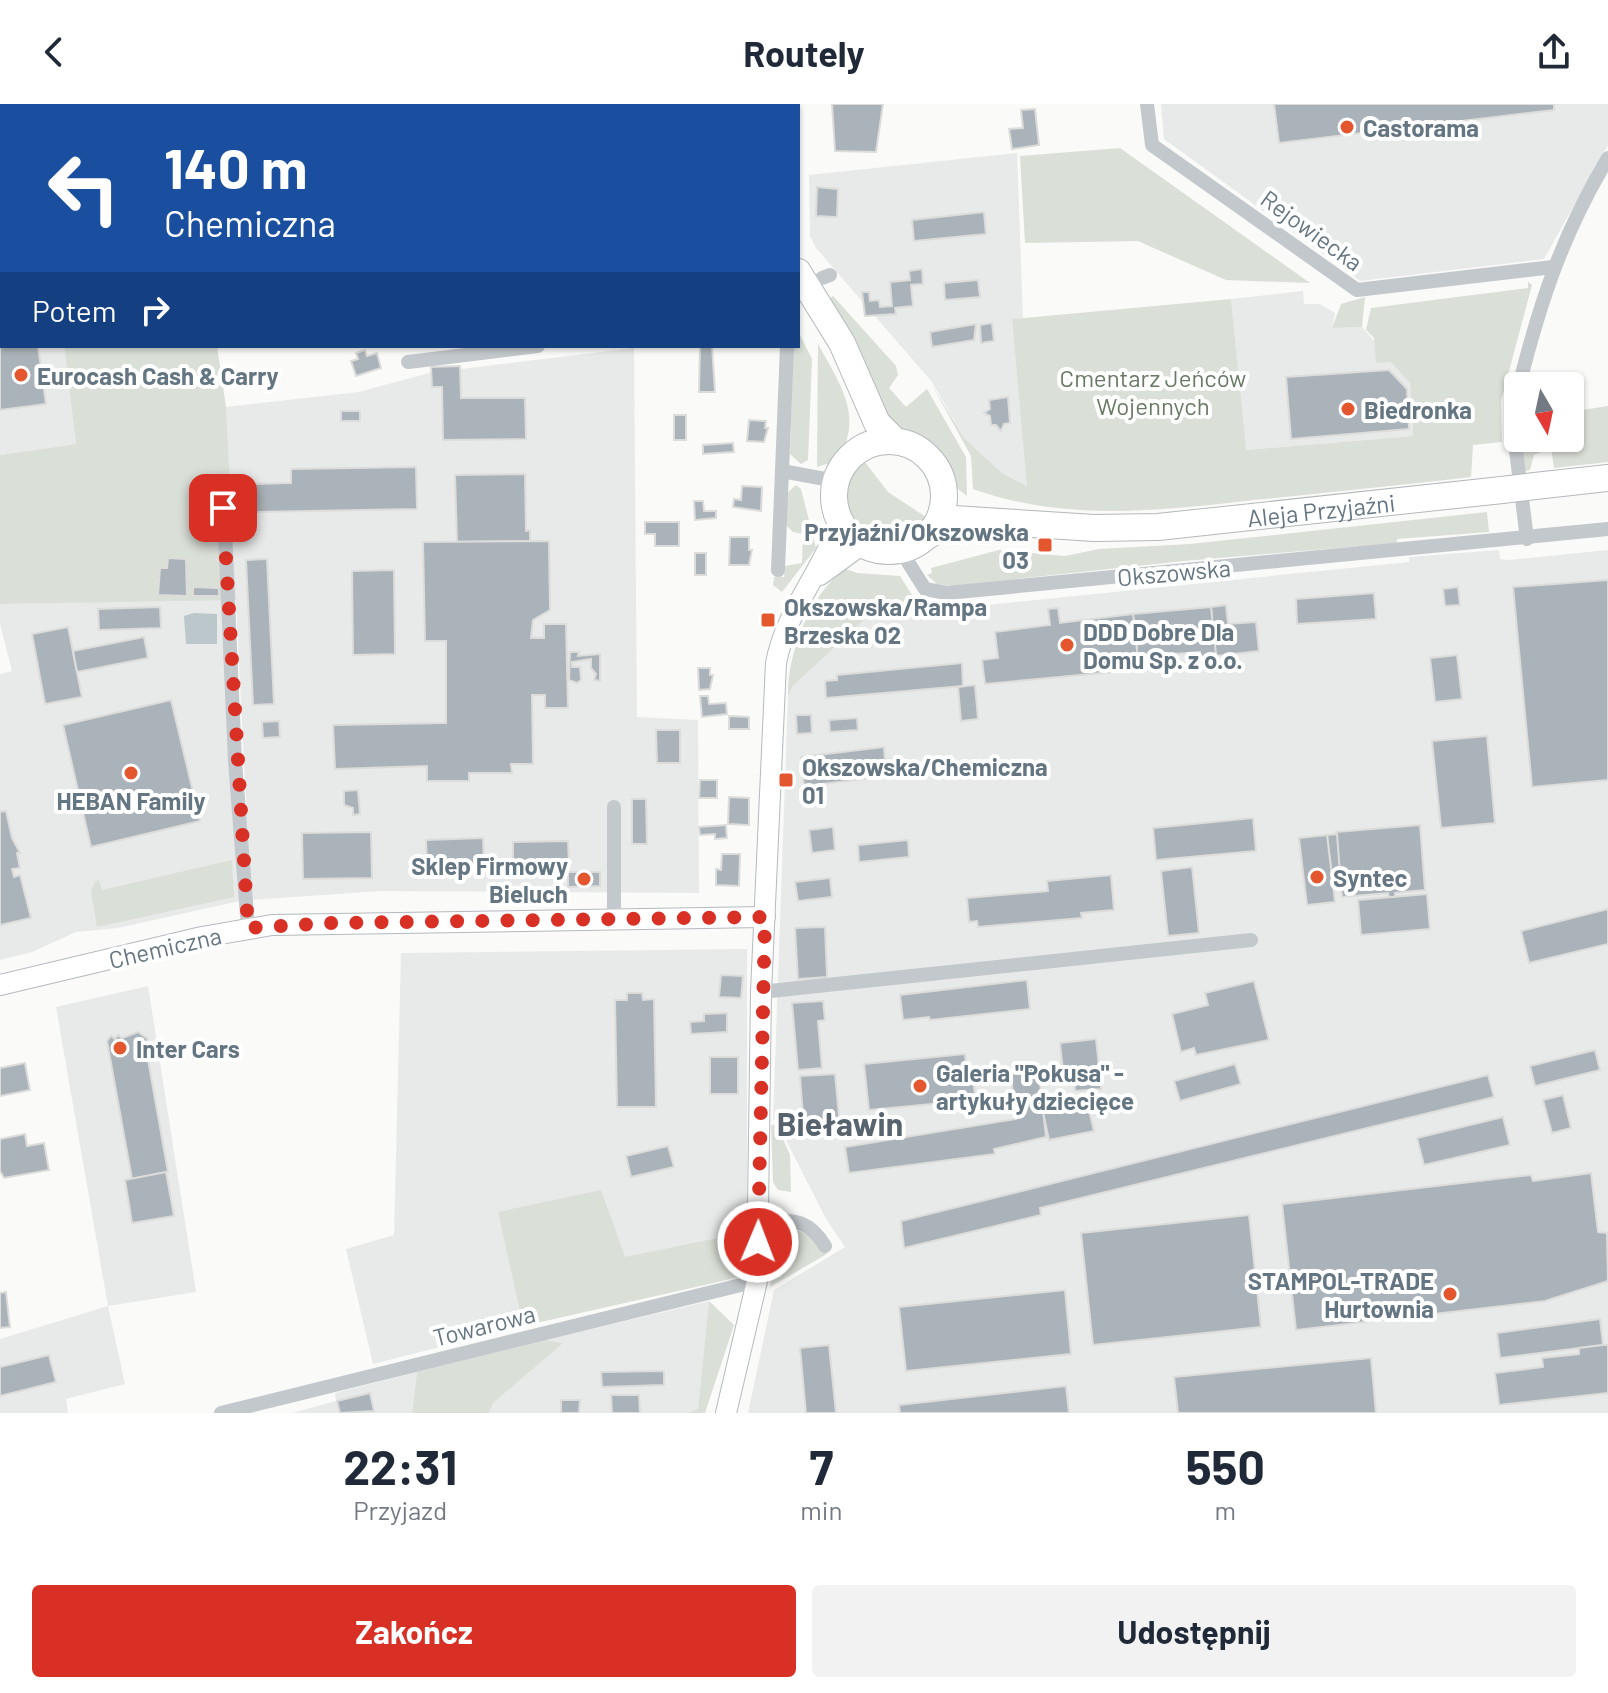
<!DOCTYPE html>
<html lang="pl">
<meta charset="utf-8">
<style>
:root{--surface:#fff;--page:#f2f2f3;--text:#1f2937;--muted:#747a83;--accent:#d93025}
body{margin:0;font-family:Barlow,sans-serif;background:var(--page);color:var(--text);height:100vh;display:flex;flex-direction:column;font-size:30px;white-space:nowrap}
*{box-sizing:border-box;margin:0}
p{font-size:26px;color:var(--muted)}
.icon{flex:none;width:44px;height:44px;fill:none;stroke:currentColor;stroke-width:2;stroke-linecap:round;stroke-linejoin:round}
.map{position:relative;height:1309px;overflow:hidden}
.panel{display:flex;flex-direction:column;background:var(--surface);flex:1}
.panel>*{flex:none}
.guide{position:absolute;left:0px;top:0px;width:800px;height:244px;box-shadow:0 2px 6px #0004;background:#1a4fa0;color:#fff;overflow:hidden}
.needle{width:52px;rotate:171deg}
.tools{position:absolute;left:1504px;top:268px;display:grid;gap:16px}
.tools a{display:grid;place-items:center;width:80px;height:80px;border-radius:8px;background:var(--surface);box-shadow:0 2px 6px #0004;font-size:40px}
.pin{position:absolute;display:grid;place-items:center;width:68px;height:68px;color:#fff;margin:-34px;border-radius:16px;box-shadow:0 4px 12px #0006}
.me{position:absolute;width:88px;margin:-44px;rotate:1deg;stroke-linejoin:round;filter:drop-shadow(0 0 6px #0008)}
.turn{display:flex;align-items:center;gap:28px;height:168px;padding:0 32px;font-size:36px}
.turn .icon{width:104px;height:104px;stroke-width:2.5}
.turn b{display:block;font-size:56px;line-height:68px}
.then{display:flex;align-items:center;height:76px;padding:0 32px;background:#0003;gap:16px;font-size:30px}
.eta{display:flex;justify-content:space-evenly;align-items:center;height:136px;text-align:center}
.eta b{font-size:48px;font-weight:700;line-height:56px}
.primary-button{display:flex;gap:16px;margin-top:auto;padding:16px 32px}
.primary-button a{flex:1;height:92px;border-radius:8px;background:var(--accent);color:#fff;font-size:32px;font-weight:700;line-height:92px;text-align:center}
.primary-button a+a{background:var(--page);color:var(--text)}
header{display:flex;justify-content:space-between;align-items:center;height:104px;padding:0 32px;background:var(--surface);font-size:36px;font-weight:700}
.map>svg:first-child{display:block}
</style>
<header><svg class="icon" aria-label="back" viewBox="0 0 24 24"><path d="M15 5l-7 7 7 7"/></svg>Routely<svg class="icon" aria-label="share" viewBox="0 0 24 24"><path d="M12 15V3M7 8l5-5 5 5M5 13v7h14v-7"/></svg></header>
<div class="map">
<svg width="1608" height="1309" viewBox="0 0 1608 1309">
<rect width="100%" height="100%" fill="#fafaf8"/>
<!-- built -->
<g fill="#e8e9e9">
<path d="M9 0H556L557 2H2V242H64L76 340 0 351V1Z"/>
<path d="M1161 0H1608V41L1544 155 1360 177 1164 35Z"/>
<path d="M1017 49 1023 214 1012 216 1028 382 1002 369 964 334 932 278 816 144 810 132 809 71Z"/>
<path d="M1303 187 1304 200H1320L1335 209 1332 224 1362 223 1410 279 1413 332 1245 346 1231 195Z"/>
<path d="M634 244 637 613 698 616 699 789 381 787 251 796 226 303 359 288 429 269Z"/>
<path d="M1499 446 1500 455 1509 456 1608 446V1309H748L774 1186 845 1143 826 1115 783 1030 785 1017 773 1015 788 592 793 582 867 513 1409 458V453Z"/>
<path d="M224 495 240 797 118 824 76 828 32 848 0 856V570L12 567 0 520V500Z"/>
<path d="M747 845V1128L625 1154 498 1108 523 1222 373 1260 346 1145 394 1131 401 849Z"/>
<path d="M148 882 196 1188 108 1202 125 1280 66 1295 68 1309H0V1235L108 1202 56 903Z"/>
<path d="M709 1197 698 1306 688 1309H489L493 1299 562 1239 546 1236Z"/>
<path d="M417 1268 412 1309H292L336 1297 335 1289Z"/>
</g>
<!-- green -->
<g fill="#dadfd7">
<path d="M1120 44 1310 179 1226 176 1138 137 1025 139 1020 52Z"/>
<path d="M1528 178 1532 181 1501 297 1502 338 1473 341 1471 373C1402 381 1333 388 1264 395 1166 406 1068 419 973 385L971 352 932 281 964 334 1002 369 1027 382 1012 215 1231 195 1246 346 1413 332 1410 279 1391 258 1376 259 1374 234 1366 226 1371 204 1528 184Z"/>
<path d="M833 192 896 262 898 271 889 284 906 303 927 285 966 353 967 392 957 384 945 359 929 340 887 319 823 199Z"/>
<path d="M1365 193 1362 223 1332 224 1341 200Z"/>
<path d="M798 227 812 255 808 356 801 360 790 350 793 242H798Z"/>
<path d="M818 240C840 280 866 315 836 357L817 363Z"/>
<path d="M64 242H217L226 303 236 496 0 500V351L76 340Z"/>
<path d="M1608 302V358L1554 364 1551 344 1534 351 1530 366 1525 367 1521 334H1570V308Z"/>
<path d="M861 353 888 388 926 413C887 466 811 404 861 353Z"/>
<path d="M796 381 801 385 816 444 782 488 773 481 774 473H784L785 462 802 459 803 430 793 428 787 422V389Z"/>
<path d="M1487 408 1489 428 1397 435V439L1184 457 952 482 937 480 927 471 932 469 931 464 999 446 1065 452 1099 445 1190 440Z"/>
<path d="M846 465 857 469 900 472 912 491 932 503V506L867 513 793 582 788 592C787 551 810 488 846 465Z"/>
<path d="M232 756 234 793 97 823 91 787 95 778 99 776 102 786Z"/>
<path d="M781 1020 779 1026 790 1051 791 1088 778 1086 773 1078 771 1021Z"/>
<path d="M601 1086 625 1153 747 1128 751 1167 740 1173 523 1222 498 1108Z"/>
<path d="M797 1126 816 1134 827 1150 770 1183 775 1142 783 1130H797Z"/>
<path d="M709 1197 734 1221 705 1309H688L698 1305Z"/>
<path d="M546 1236 563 1239 493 1299 489 1309H412L417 1268Z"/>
</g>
<!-- water -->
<path fill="#bbc7cb" d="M194 509 217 510V540H186L184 512Z"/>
<!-- building -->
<g fill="#aab3b9" stroke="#dcdcda" stroke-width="2">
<rect x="246" y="0" width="275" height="2"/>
<path d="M832 0H883L876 48 835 47Z"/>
<path d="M1274 0H1554V6L1279 39Z"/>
<path d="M1035 5 1039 41 1012 45 1009 25 1023 24 1021 6Z"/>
<path d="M817 83 838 85 837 113 816 112Z"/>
<path d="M984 108 986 130 914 137 912 116Z"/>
<path d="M922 165 923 180 911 181 913 202 895 204 896 210 865 212 862 188H869L870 197 879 196 880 203 892 202 890 178 910 176 909 167Z"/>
<path d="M978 176 980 193 945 196 944 179Z"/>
<path d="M0 211 2 242H38L46 300 0 306Z"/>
<path d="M992 219 994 237 981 239 980 221Z"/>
<path d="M976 220 974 236 932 243 930 228Z"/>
<path d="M700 242H712L715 288H699Z"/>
<path d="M365 246 367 252 377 249 381 264 356 272 351 257 358 255 356 249Z"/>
<path d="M460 262 461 294H525L526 335 443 336 442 283H432L431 263Z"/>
<path d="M1389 266 1407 285 1409 325 1291 335 1286 273Z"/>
<path d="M1008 293 1010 319 1004 320 1001 327 996 321H991L990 312 984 309 990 305 989 296Z"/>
<rect x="341" y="307" width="19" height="10"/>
<rect x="674" y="311" width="12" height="25"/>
<path d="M749 316 766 317 765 324H768L764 338 747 337Z"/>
<path d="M733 339 734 348 703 350V341Z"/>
<path d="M416 363 417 405 253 408V380L291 379V365Z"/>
<path d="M525 370 526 427 530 426V437L457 438 455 371Z"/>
<path d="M742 382 762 383 761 407 733 403 734 395 741 396Z"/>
<path d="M694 397H703L704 407H716V414L695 416Z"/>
<path d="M645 418H679V442H655V430H645Z"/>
<path d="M730 433H749V446H752L749 461H729Z"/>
<path d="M549 437 550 506 533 516 531 534H544V520H566L568 604H545V591H532L533 660H511L512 669H469V677H427V662L335 665 333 621 446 619V537H425L423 438Z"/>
<rect x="695" y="449" width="11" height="22"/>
<path d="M168 454 186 455 187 492 158 491 160 464H167Z"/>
<path d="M267 455 274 600 253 601 246 456Z"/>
<path d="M394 466 395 550 353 551 352 467Z"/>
<path d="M1608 476V676L1532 683 1513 483Z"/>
<path d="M193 483 219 484V492H193Z"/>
<path d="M1458 483 1460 501 1445 502 1443 485Z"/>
<path d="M1374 489 1376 515 1297 520 1296 495Z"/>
<path d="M1226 501 1228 520 1256 518 1259 547 1216 552 1211 503Z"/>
<path d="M160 503 161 524 99 526 98 505Z"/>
<path d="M1211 503 1216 552 1201 554 1200 548 1175 550 1176 556H1138L1133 510Z"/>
<path d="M1058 504 1060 519 1133 510 1138 556 1122 558 1123 567 985 580 982 556 998 554 995 528 1050 521 1048 505Z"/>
<path d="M68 523 82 593 45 600 32 530Z"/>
<path d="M144 533 148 554 77 568 73 547Z"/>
<path d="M570 548H579L578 552 600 550V577L594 576 596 570 591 564V555L572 558V563H580L581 576 577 579 569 576Z"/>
<path d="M1457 551 1462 595 1435 598 1430 554Z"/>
<path d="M962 559 963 582 826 594 825 577 837 576V571Z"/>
<path d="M698 564H710V571H713L710 585 699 586Z"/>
<path d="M975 581 978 615 961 617 958 583Z"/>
<path d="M700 592H708L709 600 726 599 727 610 702 613Z"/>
<path d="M171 596 200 717 91 743 63 621Z"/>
<path d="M796 611H811L812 629 797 630Z"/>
<path d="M729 612 749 613V625H729Z"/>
<path d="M857 614 858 626 830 628 829 616Z"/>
<path d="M279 617 280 633 263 634 262 618Z"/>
<path d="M656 626H680V659H657Z"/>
<path d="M1487 632 1495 719 1441 724 1432 637Z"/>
<path d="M884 643 885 656 899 654 900 671 804 682 801 653Z"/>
<path d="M700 676H717V694H699Z"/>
<path d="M358 686 360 710 353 711V704L344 701V687Z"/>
<path d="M729 693 749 694V721L728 720Z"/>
<path d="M632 695H646L647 740H632Z"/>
<path d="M6 707 12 734 20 749H17L20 764 12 765 14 773 20 771 31 814 0 821V708Z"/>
<path d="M1253 714 1256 747 1156 756 1153 724Z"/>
<path d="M726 721 727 734 715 735V730L700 731 699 723Z"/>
<path d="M1420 721 1425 786 1395 789V793H1389L1388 789 1342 793 1336 728Z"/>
<path d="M833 723 835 746 812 749 809 726Z"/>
<path d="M371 728 372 774 303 775 302 729Z"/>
<path d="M1337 730 1340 770 1332 771 1327 731Z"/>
<path d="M1327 731 1335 798 1307 801 1299 734Z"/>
<path d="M483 734 484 759 427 761 426 736Z"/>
<path d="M908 736 909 753 859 758 858 741Z"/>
<path d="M568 737 569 759 513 760V738Z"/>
<path d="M722 750H740L739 782 716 781V765L721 766Z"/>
<path d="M1192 763 1199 829 1168 832 1161 767Z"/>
<path d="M568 768H600V782L568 783Z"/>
<path d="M1111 771 1114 806 1081 809 1082 814 978 823 977 817 969 818 967 794 1048 787 1047 777Z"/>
<path d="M830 774 832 793 798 797 795 778Z"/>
<path d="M1427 790 1430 825 1361 831 1358 796Z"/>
<path d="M1608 805V840L1529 859 1521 827Z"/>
<path d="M825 823 827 873 798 875 795 824Z"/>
<path d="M721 871 743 872 741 894 719 893Z"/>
<path d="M1027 876 1030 905 930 916 929 913 903 916 900 891Z"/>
<path d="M1254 877 1269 936 1196 951 1194 944 1181 948 1172 910 1208 901 1205 889Z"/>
<path d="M627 889H642L643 896 654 895 656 1003H617L615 896H627Z"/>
<path d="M823 897 825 916 818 917 822 964 798 966 792 899Z"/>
<path d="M727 909V928L691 930 690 918 704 917V910Z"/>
<path d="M138 928 148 935 145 939 168 1068 132 1075 107 937 111 932 115 935 118 931 122 934Z"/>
<path d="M1096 935 1099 963 1063 967 1060 939Z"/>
<path d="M1595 946 1600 966 1535 982 1530 962Z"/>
<path d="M965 950 967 972 973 971 975 992 968 993 969 1003 952 1005V998L869 1006 864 960Z"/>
<rect x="710" y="953" width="28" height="37"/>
<path d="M25 959 30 986 0 992V964Z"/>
<path d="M1235 960 1241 980 1180 997 1174 977Z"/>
<path d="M1038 961 1046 1033 994 1045 995 1050 849 1069 845 1043 1016 1015 1010 964Z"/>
<path d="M1099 965 1101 985 1075 987 1074 967Z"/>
<path d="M835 970 840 1023 804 1026 800 972Z"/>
<path d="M1488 971 1494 993 1040 1104 1041 1111 904 1144 901 1117Z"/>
<path d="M1563 991 1571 1024 1552 1029 1543 996Z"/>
<path d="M1087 999 1094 1027 1049 1036 1043 1008Z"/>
<path d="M1503 1013 1510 1041 1424 1061 1417 1034Z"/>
<path d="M25 1030 27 1042 44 1039 49 1066 4 1074 0 1067V1035Z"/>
<path d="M668 1042 674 1063 631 1073 626 1052Z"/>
<path d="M166 1068 174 1112 132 1119 125 1076Z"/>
<path d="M1591 1069 1598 1128 1607 1129 1608 1177 1545 1197 1296 1226 1282 1100 1531 1071 1533 1077Z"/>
<path d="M1249 1111 1261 1223 1093 1241 1081 1129Z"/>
<path d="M1065 1186 1071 1250 906 1267 899 1203Z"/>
<path d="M6 1188 10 1223 0 1224V1189Z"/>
<path d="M1600 1215 1603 1241 1500 1254 1497 1229Z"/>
<path d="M829 1241 836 1309H806L800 1244Z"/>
<path d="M1603 1241H1608V1289L1499 1301 1495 1269 1543 1263 1542 1254 1579 1250V1244Z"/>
<path d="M49 1251 56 1278 0 1292V1263Z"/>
<path d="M1371 1254 1376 1309H1178L1174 1273Z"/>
<path d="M664 1267V1281L602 1283 601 1268Z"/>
<path d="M1066 1282 1069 1309H900L899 1301Z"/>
<path d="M370 1289 374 1307 340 1309 337 1297Z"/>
<path d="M611 1291H639L640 1309H612Z"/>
<path d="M561 1296H580L579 1309H561Z"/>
</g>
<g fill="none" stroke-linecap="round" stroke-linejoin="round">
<!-- secondary casing -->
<g stroke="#b3babf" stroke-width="22">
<g id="secondary">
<path d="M820 471 861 441"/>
<path d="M0 881 202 833 272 821 765 813"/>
<path d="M726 1309 757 1177 761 888 776 559C786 506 823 468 839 417"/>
</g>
</g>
<!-- highway casing -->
<g stroke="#b4b9bd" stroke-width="28">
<g id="highway">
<path d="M661 0 662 2"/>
<path d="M742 2 743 0"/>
<path d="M798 168 842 239 877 319 895 337"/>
<circle cx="889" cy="392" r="55"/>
<path d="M1535 382 1608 374"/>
<path id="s1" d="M929 431 954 415 1094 424 1158 423 1502 386"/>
</g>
</g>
<!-- street -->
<g stroke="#c3c8cc" stroke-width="14">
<path d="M1147 0 1152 41 1357 186 1553 163"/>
<path d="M822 174 830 171"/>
<path d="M408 258 538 242"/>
<path d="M1519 282C1540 198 1563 129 1608 54"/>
<path d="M1518 285 1513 322 1527 435"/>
<path d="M782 367 836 377"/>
<path d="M223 384 235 657 248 824"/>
<path d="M901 447 925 485 947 489 1608 425"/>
<path d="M778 466 787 242"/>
<path d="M614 703V815"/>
<path d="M761 888 1251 836"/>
<path d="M759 1116C790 1117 807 1112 825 1142"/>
<path d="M221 1309 757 1177"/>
</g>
<!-- secondary -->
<use href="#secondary" stroke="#fff" stroke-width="20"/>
<!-- highway -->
<use href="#highway" stroke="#fff" stroke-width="26"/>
<!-- highway-bridge casing -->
<g stroke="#b4b9bd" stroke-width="28" stroke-linecap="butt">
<path id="highway-bridge" d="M1502 386 1535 382"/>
</g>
<!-- highway-bridge -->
<use href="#highway-bridge" stroke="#fff" stroke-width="26"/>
</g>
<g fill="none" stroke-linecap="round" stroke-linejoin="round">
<!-- route -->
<path stroke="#d93025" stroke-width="14" stroke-dasharray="0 25.2" d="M223 404 248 824 331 819 765 813 758 1138"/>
</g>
<!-- markers -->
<g fill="#e4572e" stroke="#fff" stroke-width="3">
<circle cx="1347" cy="23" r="8"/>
<circle cx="21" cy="271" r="8"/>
<circle cx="1348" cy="305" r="8"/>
<rect x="1037" y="433" width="16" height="16" rx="4"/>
<rect x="760" y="508" width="16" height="16" rx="4"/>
<circle cx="1067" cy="541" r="8"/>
<circle cx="131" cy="669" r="8"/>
<rect x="778" y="668" width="16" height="16" rx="4"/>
<circle cx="1317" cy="773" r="8"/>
<circle cx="584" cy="775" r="8"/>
<circle cx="120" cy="944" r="8"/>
<circle cx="920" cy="982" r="8"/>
<circle cx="1450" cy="1190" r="8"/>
</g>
<g text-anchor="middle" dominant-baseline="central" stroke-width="8" stroke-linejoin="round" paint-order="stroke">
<!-- poi labels -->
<g font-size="24" font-weight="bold" fill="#657683" stroke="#fff" text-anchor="start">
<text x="1363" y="23">Castorama</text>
<text x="37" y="271">Eurocash Cash &amp; Carry</text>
<text x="1364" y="305">Biedronka</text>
<text x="1029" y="427" text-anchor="end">Przyjaźni/Okszowska<tspan x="1029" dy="28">03</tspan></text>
<text x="784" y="502">Okszowska/Rampa<tspan x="784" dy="28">Brzeska 02</tspan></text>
<text x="1083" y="527">DDD Dobre Dla<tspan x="1083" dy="28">Domu Sp. z o.o.</tspan></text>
<text x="802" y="662">Okszowska/Chemiczna<tspan x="802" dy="28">01</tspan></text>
<text x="131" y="696" text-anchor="middle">HEBAN Family</text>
<text x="568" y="761" text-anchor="end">Sklep Firmowy<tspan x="568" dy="28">Bieluch</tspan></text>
<text x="1333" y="773">Syntec</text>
<text x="136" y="944">Inter Cars</text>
<text x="936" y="968">Galeria "Pokusa" -<tspan x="936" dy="28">artykuły dziecięce</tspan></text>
<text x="1434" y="1176" text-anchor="end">STAMPOL-TRADE<tspan x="1434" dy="28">Hurtownia</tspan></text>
</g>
<!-- street labels -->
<g font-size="24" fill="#657683" stroke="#fff">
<text transform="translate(1312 126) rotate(36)">Rejowiecka</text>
<text stroke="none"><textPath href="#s1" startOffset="398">Aleja Przyjaźni</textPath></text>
<text transform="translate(1174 468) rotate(-5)">Okszowska</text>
<text transform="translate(165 843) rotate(-13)">Chemiczna</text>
<text transform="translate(484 1221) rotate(-14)">Towarowa</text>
</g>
<!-- park labels -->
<g font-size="24" fill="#687a64" stroke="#fff">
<text x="1153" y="273">Cmentarz Jeńców<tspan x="1153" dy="28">Wojennych</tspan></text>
</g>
<!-- district labels -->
<g font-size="32" font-weight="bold" fill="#57646e" stroke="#fff">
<text x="840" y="1019">Bieławin</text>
</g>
</g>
</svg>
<div class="tools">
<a><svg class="needle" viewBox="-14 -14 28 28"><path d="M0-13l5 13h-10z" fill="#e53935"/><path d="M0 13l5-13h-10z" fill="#747a83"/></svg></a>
</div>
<div class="pin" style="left:223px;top:404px;background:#d93025"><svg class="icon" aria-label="arrive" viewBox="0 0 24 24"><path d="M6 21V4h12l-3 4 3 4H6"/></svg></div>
<svg class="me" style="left:758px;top:1138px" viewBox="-20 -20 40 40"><circle r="17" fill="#d93025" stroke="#fff" stroke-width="3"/><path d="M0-11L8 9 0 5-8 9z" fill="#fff"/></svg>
<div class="guide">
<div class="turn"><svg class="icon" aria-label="left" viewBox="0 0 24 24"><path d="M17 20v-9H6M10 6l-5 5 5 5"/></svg><div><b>140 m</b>Chemiczna</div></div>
<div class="then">Potem<svg class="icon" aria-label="right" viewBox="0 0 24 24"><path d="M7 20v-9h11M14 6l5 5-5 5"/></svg></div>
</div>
</div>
<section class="panel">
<div class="eta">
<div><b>22:31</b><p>Przyjazd</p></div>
<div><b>7</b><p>min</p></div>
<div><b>550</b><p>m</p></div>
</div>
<div class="primary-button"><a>Zakończ</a><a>Udostępnij</a></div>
</section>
